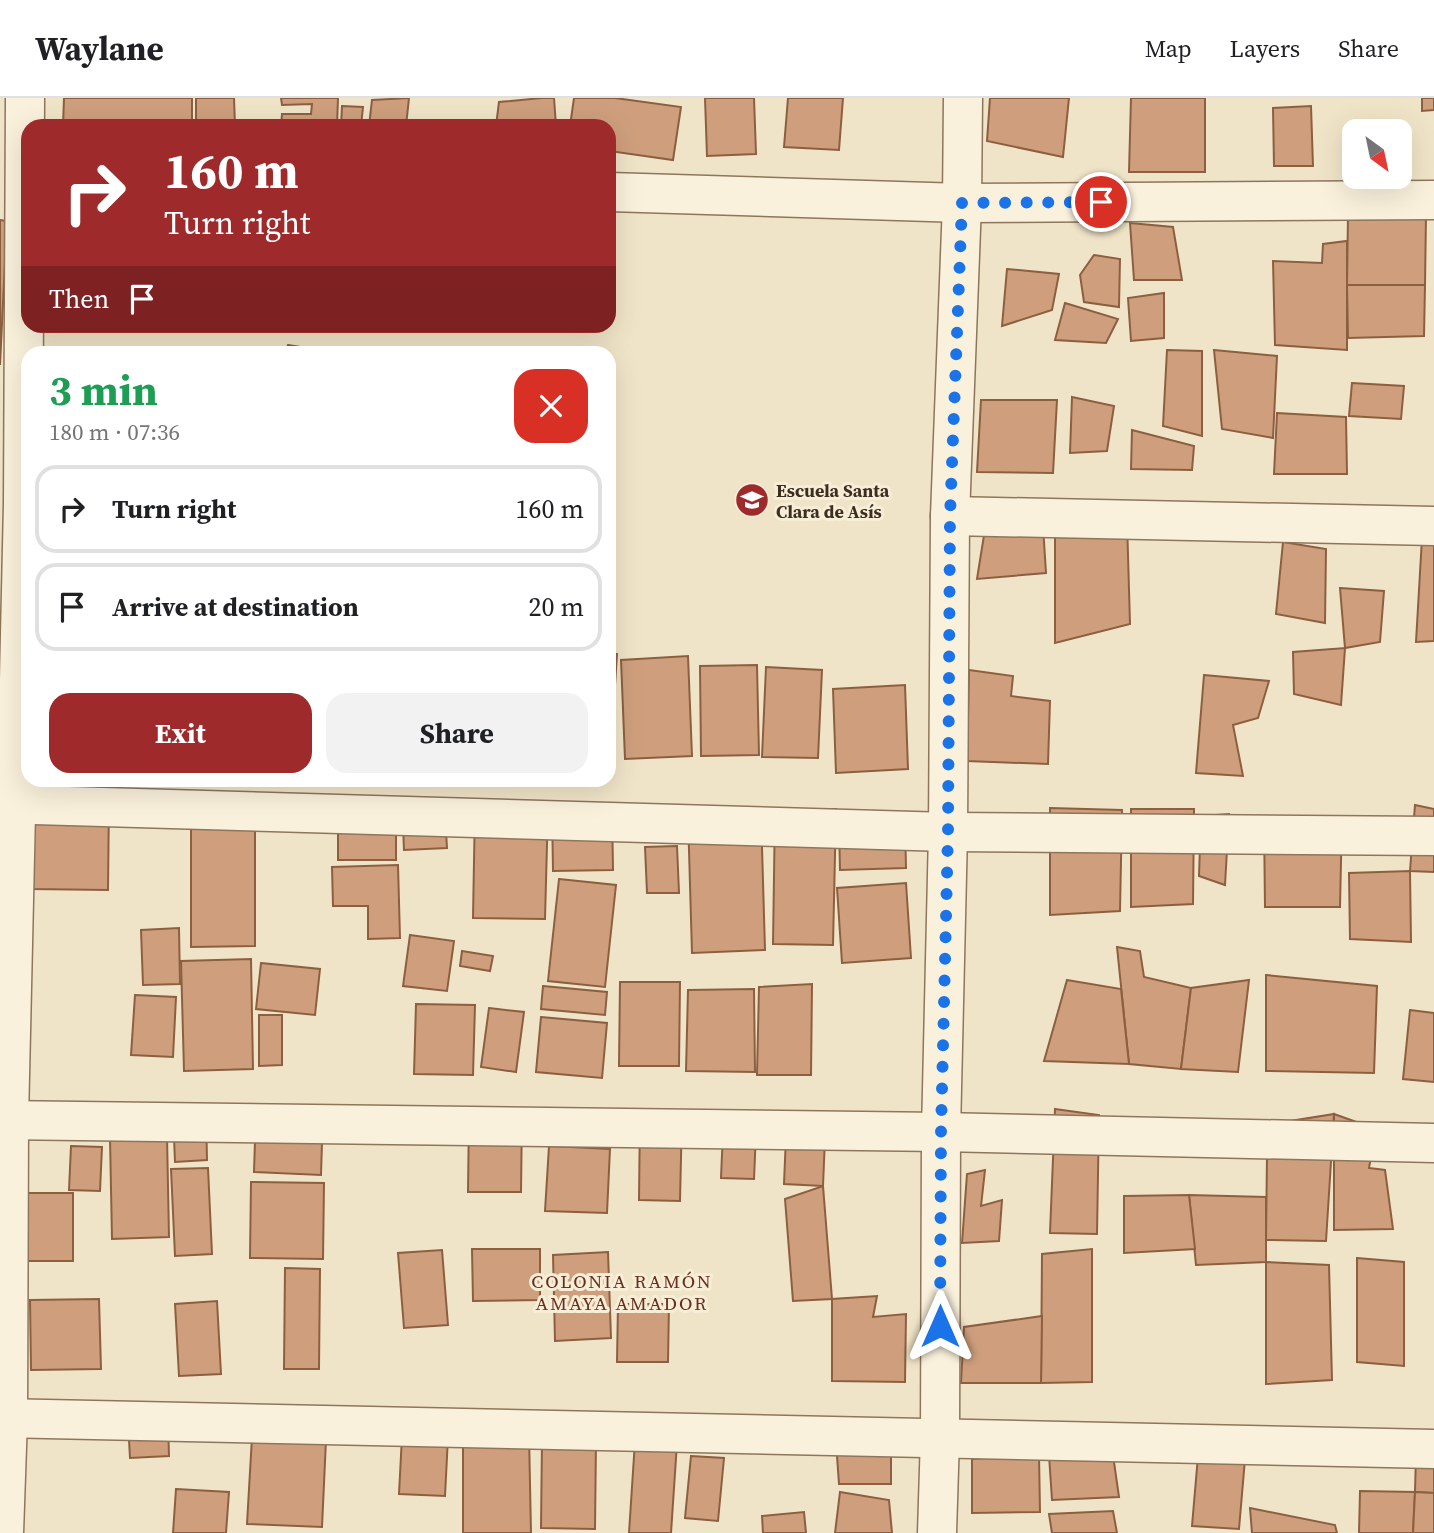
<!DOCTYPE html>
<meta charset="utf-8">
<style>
:root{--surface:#fff;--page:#f2f2f2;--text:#202124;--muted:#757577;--line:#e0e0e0;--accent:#9e2a2b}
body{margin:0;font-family:"Source Serif 4",serif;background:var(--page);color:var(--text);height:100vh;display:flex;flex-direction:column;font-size:26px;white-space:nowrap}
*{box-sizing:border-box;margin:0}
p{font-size:23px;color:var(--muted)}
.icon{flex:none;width:38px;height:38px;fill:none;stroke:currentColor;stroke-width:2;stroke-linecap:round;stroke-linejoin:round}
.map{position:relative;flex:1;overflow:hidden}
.sheet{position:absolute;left:21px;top:248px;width:595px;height:441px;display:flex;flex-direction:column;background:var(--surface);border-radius:21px;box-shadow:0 7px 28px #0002}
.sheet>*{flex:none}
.guide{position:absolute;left:21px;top:21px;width:595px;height:214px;border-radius:21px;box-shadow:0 7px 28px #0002;background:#9e2a2b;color:#fff;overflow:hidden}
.needle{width:46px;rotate:147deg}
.buttons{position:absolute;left:1342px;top:21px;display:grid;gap:14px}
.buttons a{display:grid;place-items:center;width:70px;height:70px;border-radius:14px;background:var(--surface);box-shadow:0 7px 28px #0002;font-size:35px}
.pin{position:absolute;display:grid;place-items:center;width:60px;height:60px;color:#fff;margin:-30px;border:4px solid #fff;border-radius:50%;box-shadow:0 2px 7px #0007}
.me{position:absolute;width:77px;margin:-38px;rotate:0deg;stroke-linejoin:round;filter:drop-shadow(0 0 5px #0008)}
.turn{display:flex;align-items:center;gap:24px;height:147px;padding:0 28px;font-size:32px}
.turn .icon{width:91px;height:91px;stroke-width:2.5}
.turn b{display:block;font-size:49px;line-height:60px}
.then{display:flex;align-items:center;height:66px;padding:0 28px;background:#0003;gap:14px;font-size:26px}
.round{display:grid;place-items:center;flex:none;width:74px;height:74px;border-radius:21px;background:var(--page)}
.summary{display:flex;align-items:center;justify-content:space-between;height:119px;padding:0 28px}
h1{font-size:42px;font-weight:700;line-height:52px;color:#1e9e55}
.cta{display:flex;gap:14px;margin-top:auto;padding:14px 28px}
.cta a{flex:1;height:80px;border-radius:21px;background:var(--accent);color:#fff;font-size:28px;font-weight:700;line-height:80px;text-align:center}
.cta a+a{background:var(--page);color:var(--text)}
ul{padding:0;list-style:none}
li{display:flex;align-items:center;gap:21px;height:88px;margin:0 14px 10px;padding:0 14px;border:4px solid var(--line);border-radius:21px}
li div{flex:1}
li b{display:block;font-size:26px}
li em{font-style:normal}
header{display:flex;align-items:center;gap:42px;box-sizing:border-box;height:98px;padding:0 35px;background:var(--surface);border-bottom:2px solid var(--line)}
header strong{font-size:33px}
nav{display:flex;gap:38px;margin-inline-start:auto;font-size:24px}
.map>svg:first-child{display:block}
</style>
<header>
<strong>Waylane</strong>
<nav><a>Map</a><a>Layers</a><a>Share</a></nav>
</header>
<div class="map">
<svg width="1434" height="1435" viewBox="0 0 1434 1435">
<rect width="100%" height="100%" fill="#f0e4c8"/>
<!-- building -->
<g fill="#cf9f7d" stroke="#8d5f41" stroke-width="2">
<path d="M64 0H192V28H63Z"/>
<path d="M196 0H234L235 28H196Z"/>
<path d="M281 0H338L337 28H281L282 16H311L312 6 282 7Z"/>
<path d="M409 0 406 28H369L372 2Z"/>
<path d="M542 0H554L556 28H496L499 4Z"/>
<path d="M574 0H615L681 9 673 62 609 53V28H570Z"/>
<path d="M705 0H754L756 56 707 58Z"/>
<path d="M788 0H843L839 52 784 49Z"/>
<path d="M990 0H1069L1063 59 987 43Z"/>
<path d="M1131 0H1205V74H1129Z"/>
<path d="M1422 0H1434V12L1422 13Z"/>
<path d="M342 8 363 9 361 28H341Z"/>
<path d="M1311 8 1313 68H1274L1273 10Z"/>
<path d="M1348 117H1426L1425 187H1347Z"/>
<path d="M0 122 7 123 0 267Z"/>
<path d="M1130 125 1173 129 1182 182H1134Z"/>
<path d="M1347 143V252L1275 247 1273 163 1322 165 1323 146Z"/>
<path d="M1094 157 1120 161 1119 209 1084 204 1080 177Z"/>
<path d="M1007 171 1059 176 1052 212 1002 228Z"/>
<path d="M1347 187H1425L1424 238 1348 240Z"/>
<path d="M1164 195V240L1131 243 1128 200Z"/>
<path d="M1065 205 1118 221 1106 245 1055 242Z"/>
<path d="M81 228H120V232L81 230Z"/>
<path d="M288 247 344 256H285Z"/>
<path d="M1167 252 1202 253V338L1163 328Z"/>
<path d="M1214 252 1277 258 1273 340 1222 331Z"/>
<path d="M1352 285 1404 288 1401 321 1349 318Z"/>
<path d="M1072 299 1114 308 1107 353 1070 355Z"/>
<path d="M981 302H1057L1053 375 977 374Z"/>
<path d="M1277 315 1346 319 1347 376H1274Z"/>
<path d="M1132 332 1194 348 1192 372 1131 371Z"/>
<path d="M1055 416 1127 423 1130 526 1055 545Z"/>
<path d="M1043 428 1046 475 977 481 985 431Z"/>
<path d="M1422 440H1434V543L1416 544Z"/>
<path d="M1283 444 1326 451 1325 525 1276 516Z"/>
<path d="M1340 490 1384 493 1380 544 1345 550Z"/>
<path d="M1345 550 1341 607 1294 596 1293 554Z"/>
<path d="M609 556H617L614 603 609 602Z"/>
<path d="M688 558 692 658 625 661 621 562Z"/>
<path d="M757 567 759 657 701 658 700 568Z"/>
<path d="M766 569 822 572 818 660 762 659Z"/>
<path d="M969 572 1013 578 1011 598 1050 603 1048 666 967 663Z"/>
<path d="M1204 577 1269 583 1258 620 1233 627 1243 678 1196 675Z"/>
<path d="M905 587 908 671 836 675 833 591Z"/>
<path d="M32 700 109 701 108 792 30 791Z"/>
<path d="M444 702 447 750 404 752 402 704Z"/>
<path d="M255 706V848L191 849V707Z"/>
<path d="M338 706 396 707V762H338Z"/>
<path d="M1415 707 1434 711V774L1410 773Z"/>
<path d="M475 708 548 709 545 821 473 820Z"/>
<path d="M612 710 613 772 553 773 552 711Z"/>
<path d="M1050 710 1122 712 1120 813 1050 817Z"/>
<path d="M775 711H836L833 847 773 846Z"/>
<path d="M1131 711H1194L1193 806 1131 809Z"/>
<path d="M761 715 765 852 692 855 688 718Z"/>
<path d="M1229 716 1225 787 1199 778 1201 718Z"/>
<path d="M1342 718 1340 809H1265L1264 723Z"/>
<path d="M839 726H905L906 770 840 772Z"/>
<path d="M677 748 679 795H647L645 749Z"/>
<path d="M398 767 400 840 368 841V808H333L332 769Z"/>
<path d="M1410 773 1411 844 1350 841 1349 775Z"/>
<path d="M559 781 616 787 605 889 548 883Z"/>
<path d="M906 785 911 860 842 865 837 790Z"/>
<path d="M179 830 180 886 143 887 141 832Z"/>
<path d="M410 837 454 843 447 893 403 888Z"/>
<path d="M1117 849 1140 853 1144 879 1191 890 1181 971 1129 966Z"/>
<path d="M462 853 493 858 490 873 460 868Z"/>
<path d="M251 861 253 971 184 973 181 863Z"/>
<path d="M261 865 320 871 315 917 256 911Z"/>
<path d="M1266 877 1377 888 1374 975 1266 973Z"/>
<path d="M1067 882 1121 891 1129 966 1044 963Z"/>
<path d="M1249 882 1238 974 1181 971 1191 890Z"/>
<path d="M620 884H680L679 968H619Z"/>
<path d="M812 886 811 977H757L759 889Z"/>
<path d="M543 888 607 894 605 917 541 911Z"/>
<path d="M754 891 755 974 686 973 688 892Z"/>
<path d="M135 897 176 899 173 959 131 957Z"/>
<path d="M416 906 475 907 473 977 414 976Z"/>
<path d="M489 910 524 914 516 974 481 969Z"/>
<path d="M1410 912 1434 915V984L1403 981Z"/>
<path d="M259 917H282V967L259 968Z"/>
<path d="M541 919 607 925 602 980 536 974Z"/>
<path d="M1055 1011 1099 1017 1097 1136 1050 1135Z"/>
<path d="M256 1012 323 1013 321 1077 254 1074Z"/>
<path d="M206 1013 207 1062 175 1064 173 1014Z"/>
<path d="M640 1014 682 1015 680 1103 639 1102Z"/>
<path d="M787 1014 826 1016 823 1088 784 1086Z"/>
<path d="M469 1015H522L521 1094H468Z"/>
<path d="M1334 1016 1376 1031 1369 1070 1385 1072 1393 1131 1334 1132Z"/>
<path d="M1334 1016 1326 1143 1266 1142 1267 1057 1284 1024Z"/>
<path d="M723 1033 756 1034 754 1081 721 1080Z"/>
<path d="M167 1038 169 1139 112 1141 110 1040Z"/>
<path d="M71 1048 102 1049 100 1093 69 1092Z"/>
<path d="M549 1048 610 1051 607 1115 545 1113Z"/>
<path d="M208 1070 212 1156 175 1158 171 1071Z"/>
<path d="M985 1072 981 1108 1002 1102 999 1143 962 1145 967 1076Z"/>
<path d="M251 1084 324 1085 323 1161 250 1160Z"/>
<path d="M823 1088 832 1201 793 1203 785 1101Z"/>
<path d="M24 1095H73V1163H23Z"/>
<path d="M1189 1097 1266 1099V1164L1196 1167Z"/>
<path d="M1189 1097 1195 1151 1124 1155V1098Z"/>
<path d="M472 1151H540V1202L473 1203Z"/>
<path d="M1092 1151V1284L1041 1285 1042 1156Z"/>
<path d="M442 1152 448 1227 404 1230 398 1155Z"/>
<path d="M608 1154 611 1240 555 1243 553 1157Z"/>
<path d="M1357 1160 1404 1164V1268L1357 1264Z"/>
<path d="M1266 1164 1329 1167 1332 1282 1266 1286Z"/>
<path d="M285 1170 320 1171 319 1271H284Z"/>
<path d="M877 1198 873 1219 906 1216 905 1284 832 1283V1201Z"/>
<path d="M99 1201 101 1271 31 1272 30 1202Z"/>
<path d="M217 1203 221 1276 179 1278 175 1206Z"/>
<path d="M618 1206H669L668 1264H617Z"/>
<path d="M1042 1218 1041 1285H961L964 1229Z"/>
<path d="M168 1322 169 1358 130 1360 128 1324Z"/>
<path d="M463 1336H529L531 1435H463Z"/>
<path d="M402 1338 448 1339 445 1398 399 1396Z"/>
<path d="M252 1339 326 1342 322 1429 247 1426Z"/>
<path d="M542 1342H596L595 1431 541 1430Z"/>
<path d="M635 1343 677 1345 671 1435H629Z"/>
<path d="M836 1344 891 1345V1386H839Z"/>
<path d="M1112 1350 1119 1399 1052 1402 1049 1357Z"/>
<path d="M1416 1355 1434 1357V1395L1415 1394Z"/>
<path d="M1039 1356 1040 1414 972 1415V1361Z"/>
<path d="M691 1358 724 1360 718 1423 685 1420Z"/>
<path d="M1198 1358 1245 1361 1239 1431 1192 1428Z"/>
<path d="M176 1391 229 1394 226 1435H173Z"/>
<path d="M1360 1393 1415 1394 1413 1435H1359Z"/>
<path d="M840 1394 889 1402 892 1435H835Z"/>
<path d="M1415 1394 1434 1395V1435H1413Z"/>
<path d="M1250 1410 1335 1427 1337 1435H1252Z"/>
<path d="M1113 1413 1117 1435H1052L1049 1416Z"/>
<path d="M804 1414 806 1435H763L762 1418Z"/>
</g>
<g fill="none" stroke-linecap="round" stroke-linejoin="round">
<!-- street casing -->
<g stroke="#8d765c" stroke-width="41">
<g id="street">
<path d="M609 94 962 105 1434 102"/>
<path d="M950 418 1434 428"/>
<path d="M0 706 948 734 1434 738"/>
<path d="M0 1022 941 1034 1434 1045"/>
<path d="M0 1320 1434 1351"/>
<path d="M4 1435 8 1320 9 1022 23 405 25 0"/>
<path d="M937 1435 940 1339 941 1034 948 734 950 418 962 105 963 0"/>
</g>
</g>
<!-- street -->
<use href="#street" stroke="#faf1dc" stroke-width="38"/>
</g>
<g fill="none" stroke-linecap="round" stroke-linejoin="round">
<!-- route -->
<path stroke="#1a73e8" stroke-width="12" stroke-dasharray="0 21.6" d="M940 1228 941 1034 948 734 950 418 962 105 1101 104"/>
</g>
<!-- icons -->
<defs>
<g id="school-disc" transform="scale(1.75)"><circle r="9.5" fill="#9e2a2b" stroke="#f7eed8"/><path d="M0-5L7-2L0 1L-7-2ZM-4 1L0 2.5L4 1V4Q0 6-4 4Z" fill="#fff"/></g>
</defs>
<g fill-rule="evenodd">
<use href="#school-disc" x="752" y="402"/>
</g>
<g text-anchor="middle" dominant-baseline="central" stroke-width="6" stroke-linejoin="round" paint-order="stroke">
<!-- poi labels -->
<g font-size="18" font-weight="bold" fill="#3d2e20" stroke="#f7eed8" text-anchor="start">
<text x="776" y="392">Escuela Santa<tspan x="776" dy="21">Clara de Asís</tspan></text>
</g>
<!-- neighbourhood labels -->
<g font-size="19" letter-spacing="2" fill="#6b2e1e" stroke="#f7eed8">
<text x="622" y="1183">COLONIA RAMÓN<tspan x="622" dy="22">AMAYA AMADOR</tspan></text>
</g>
</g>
</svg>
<div class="buttons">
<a><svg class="needle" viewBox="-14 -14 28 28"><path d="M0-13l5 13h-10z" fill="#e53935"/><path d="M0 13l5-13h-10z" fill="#757577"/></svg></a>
</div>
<div class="pin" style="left:1101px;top:104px;background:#d93025"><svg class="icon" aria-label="arrive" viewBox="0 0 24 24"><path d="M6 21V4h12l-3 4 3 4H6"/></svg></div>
<svg class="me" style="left:940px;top:1228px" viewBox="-20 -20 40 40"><path d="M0-17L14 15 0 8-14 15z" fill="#1a73e8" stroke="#fff" stroke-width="4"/></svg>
<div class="guide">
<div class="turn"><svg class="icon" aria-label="right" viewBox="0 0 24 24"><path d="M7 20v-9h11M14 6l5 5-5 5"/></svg><div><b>160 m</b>Turn right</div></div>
<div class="then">Then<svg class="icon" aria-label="arrive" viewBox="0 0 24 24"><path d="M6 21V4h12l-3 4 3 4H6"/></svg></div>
</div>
<section class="sheet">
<div class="summary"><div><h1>3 min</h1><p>180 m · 07:36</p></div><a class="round" style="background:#d93025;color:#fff"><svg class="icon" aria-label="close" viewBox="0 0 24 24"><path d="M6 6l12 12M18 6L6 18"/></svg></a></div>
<ul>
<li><svg class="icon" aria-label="right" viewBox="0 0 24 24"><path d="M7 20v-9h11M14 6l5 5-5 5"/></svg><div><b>Turn right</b></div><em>160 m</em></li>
<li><svg class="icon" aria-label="arrive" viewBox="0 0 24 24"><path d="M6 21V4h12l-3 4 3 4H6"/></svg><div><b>Arrive at destination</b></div><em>20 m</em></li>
</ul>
<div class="cta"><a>Exit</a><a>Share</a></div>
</section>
</div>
